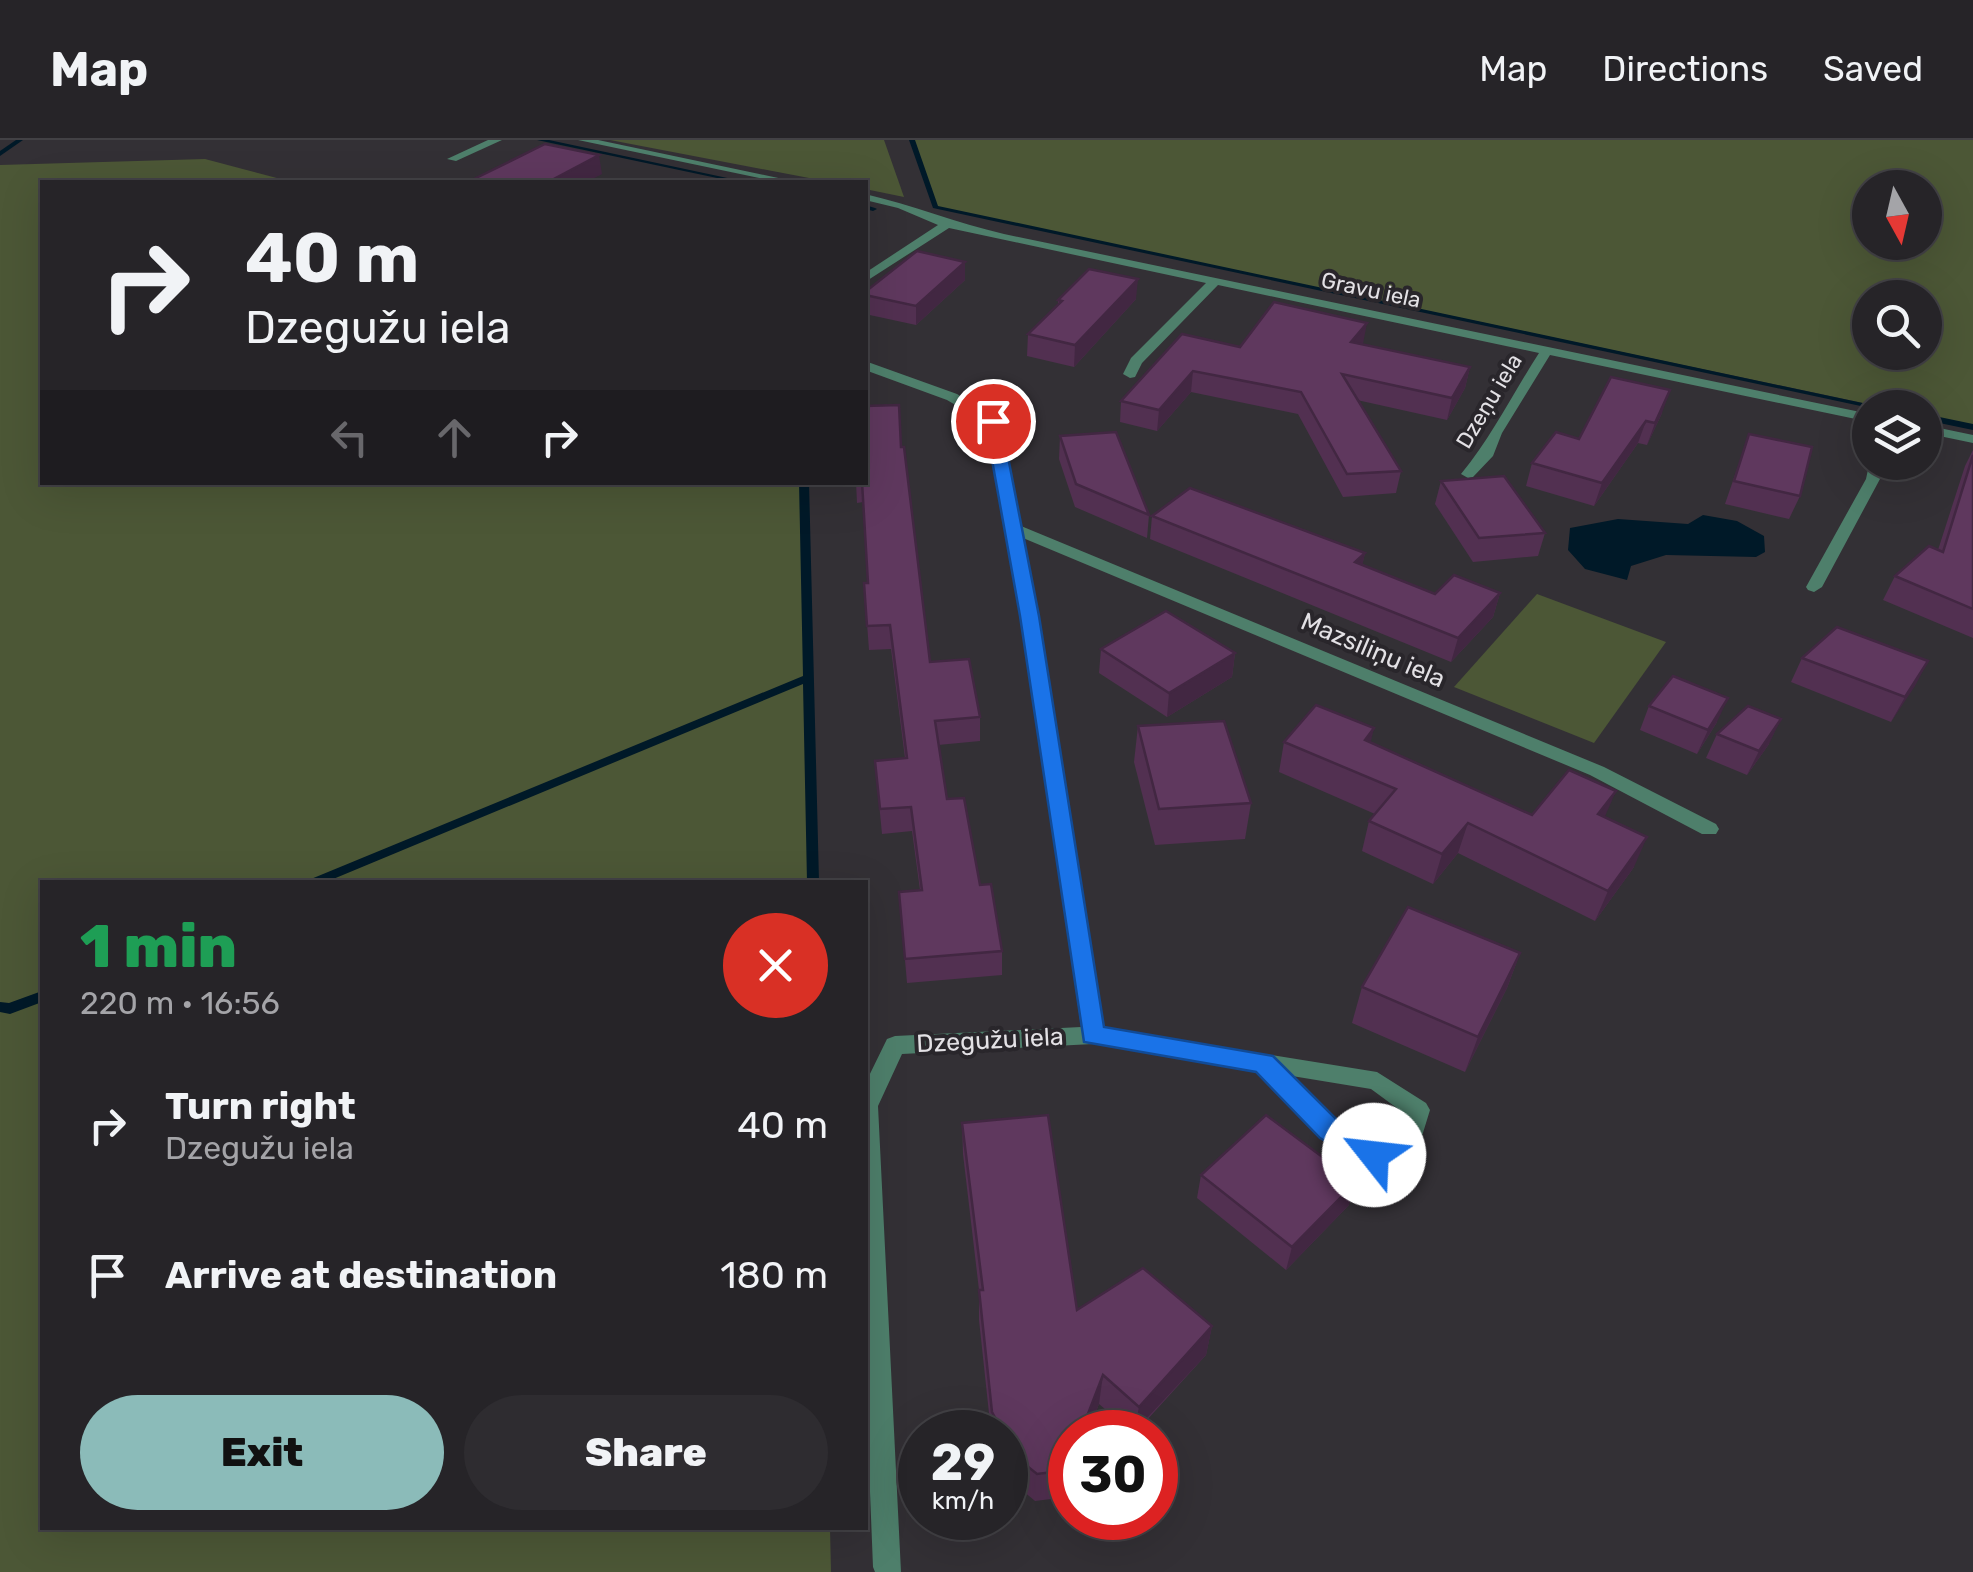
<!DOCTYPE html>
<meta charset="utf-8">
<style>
:root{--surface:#262428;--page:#2e2c30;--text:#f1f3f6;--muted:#a4a4a8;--line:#424145;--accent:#8bbbb9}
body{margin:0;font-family:Rubik,sans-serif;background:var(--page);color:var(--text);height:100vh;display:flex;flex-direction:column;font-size:38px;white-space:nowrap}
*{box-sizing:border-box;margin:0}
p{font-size:32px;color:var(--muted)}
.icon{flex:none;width:55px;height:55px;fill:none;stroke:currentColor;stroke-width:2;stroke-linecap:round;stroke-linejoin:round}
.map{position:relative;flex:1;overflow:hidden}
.panel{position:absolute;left:40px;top:740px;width:828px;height:650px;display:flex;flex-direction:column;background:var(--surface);border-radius:0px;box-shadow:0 10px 40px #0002,0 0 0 2px var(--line)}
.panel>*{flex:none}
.hud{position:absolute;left:40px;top:40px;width:828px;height:305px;border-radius:0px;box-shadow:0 10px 40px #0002,0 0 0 2px var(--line);background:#262428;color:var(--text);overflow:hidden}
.needle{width:65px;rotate:172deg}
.tools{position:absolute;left:1852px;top:30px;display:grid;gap:20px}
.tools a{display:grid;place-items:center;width:90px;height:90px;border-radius:50%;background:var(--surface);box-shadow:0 10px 40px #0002,0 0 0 2px var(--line);font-size:50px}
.speed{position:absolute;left:898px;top:1270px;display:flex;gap:20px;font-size:50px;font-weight:700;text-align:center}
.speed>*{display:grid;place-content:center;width:130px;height:130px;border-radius:50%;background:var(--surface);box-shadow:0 10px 40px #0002,0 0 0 2px var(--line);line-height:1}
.speed small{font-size:25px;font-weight:400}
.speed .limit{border:15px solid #d22;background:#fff;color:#111}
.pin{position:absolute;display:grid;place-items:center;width:85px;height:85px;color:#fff;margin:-42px;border:5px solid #fff;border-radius:50%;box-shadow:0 2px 10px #0007}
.me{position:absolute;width:110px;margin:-55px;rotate:299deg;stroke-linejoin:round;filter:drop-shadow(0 0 8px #0008)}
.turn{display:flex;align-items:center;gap:35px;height:210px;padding:0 40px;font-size:45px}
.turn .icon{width:130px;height:130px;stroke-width:2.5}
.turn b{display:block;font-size:70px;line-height:85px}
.lanes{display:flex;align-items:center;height:95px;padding:0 40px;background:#0003;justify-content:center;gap:50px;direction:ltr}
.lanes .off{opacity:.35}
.round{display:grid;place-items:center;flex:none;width:105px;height:105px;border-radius:52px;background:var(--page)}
.summary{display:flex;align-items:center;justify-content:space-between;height:170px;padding:0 40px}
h1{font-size:60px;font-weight:800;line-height:75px;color:#1e9e55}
.cta{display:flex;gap:20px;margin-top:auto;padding:20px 40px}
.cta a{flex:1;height:115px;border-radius:60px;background:var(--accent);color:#111;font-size:40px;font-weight:800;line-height:115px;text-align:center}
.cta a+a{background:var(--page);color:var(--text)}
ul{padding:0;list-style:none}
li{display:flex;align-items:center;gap:30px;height:150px;padding:0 40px}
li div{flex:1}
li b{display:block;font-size:38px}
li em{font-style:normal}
header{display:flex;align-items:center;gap:60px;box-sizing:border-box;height:140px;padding:0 50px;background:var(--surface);border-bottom:2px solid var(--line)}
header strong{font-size:48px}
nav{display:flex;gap:55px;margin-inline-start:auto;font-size:35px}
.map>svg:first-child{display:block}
</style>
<header>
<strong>Map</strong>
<nav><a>Map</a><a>Directions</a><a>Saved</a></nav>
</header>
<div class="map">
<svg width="1973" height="1432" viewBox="0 0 1973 1432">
<rect width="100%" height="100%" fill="#333035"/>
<!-- green -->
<g fill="#4c5736" fill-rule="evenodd">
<path d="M610 0H884L904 57 865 49V42H830Z"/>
<path d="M912 0H1973V287L1925 277V268L1882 267 935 67ZM1870 48H1925V102H1870ZM1870 158H1925V212H1870Z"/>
<path d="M205 19 292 42H42V342L804 343 813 742H42V1388H830L831 1432H0V25Z"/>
<path d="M1537 454 1666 502 1594 603 1454 547Z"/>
</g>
<!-- water -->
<path fill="#001928" d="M1703 375 1737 381 1764 396 1765 412 1756 417 1666 415 1631 426 1627 440 1585 429 1568 410 1570 388 1618 379 1688 384Z"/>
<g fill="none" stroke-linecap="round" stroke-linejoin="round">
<!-- stream -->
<g fill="#001928" fill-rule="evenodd">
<path d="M16 0H23L0 16V11Z"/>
<path d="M537 0H549L746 42H736Z"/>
<path d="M909 0H915L938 66 1886 268H1870L933 68Z"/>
<path d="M865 65 875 68 877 69 873 71 865 69Z"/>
<path d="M1925 274 1973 284V290L1925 280Z"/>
<path d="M799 342H809L819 742H807L803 544 326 742H309L311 739 803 536Z"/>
<path d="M42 851V862L10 874 0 872V862L9 863Z"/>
</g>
<!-- minor -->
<g fill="#4e7f6b" fill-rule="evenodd">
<path d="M488 0H502L456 21 447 19Z"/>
<path d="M578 0H598L797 42H778Z"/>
<path d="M865 54C912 65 957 83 1004 94L1870 274V282L1550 215 1502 293 1493 316 1473 337 1468 338 1461 334C1491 298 1513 253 1539 213L1218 145 1142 223 1135 237 1130 238 1123 234 1131 218 1206 143 949 88 865 142V133L938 85 898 68 865 60Z"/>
<path d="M865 221 957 254 998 278 1021 386 1604 627 1716 684 1719 689 1716 694H1702L1590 635 1023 398 1038 476 1103 888 1377 932 1426 963 1430 970 1418 1009 1374 1025 1322 997 1257 931 1093 904 902 914 878 966 901 1432H875L873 1427 865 1227V944L887 899 895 896 1081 887 1022 476 986 283 947 260 865 230ZM1292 936 1371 949 1405 974 1400 996 1376 1004 1338 983Z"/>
<path d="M1925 285 1973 295V303L1925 293Z"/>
<path d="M1870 320 1883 322 1880 339 1822 447 1814 452 1808 450 1806 447 1866 339Z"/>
</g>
</g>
<!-- wall -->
<g fill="#523051">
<path d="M965 122V140L916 185 865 174V152Z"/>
<path d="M1136 159 1074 227 1027 216 1028 194 1058 166V160Z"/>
<path d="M1362 204 1470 227 1465 248 1447 280 1357 260 1401 331 1396 353 1343 357 1298 274 1191 252 1157 291 1120 282 1121 261 1240 207Z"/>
<path d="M1662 273 1647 305 1638 303 1594 366 1526 346 1532 323 1579 299Z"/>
<path d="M1749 294 1800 356 1789 379 1725 364Z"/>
<path d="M1060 296 1149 375 1147 398 1075 367 1059 319Z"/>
<path d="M901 307 930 522 980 577V601L938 605 947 659 980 745 1002 811V835L907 843 899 752 920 750 912 691 882 694 875 621 905 618 891 509 869 510 864 443H868L863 362 857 363 856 342H865Z"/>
<path d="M1973 310V498L1883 460 1895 436 1938 410 1965 326Z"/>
<path d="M1441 341 1545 393 1538 416 1473 422 1435 364Z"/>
<path d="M1152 376 1365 413 1362 425 1435 454 1500 453 1493 477 1451 522 1150 399Z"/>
<path d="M1101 509 1235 513 1232 537 1167 577 1099 533Z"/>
<path d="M1802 518 1928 521 1891 582 1791 542Z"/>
<path d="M1649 566 1717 582 1697 614 1640 590Z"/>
<path d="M1138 586 1251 663 1245 699 1155 705 1134 622Z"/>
<path d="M1717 594 1769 604 1747 635 1706 618Z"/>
<path d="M1284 602 1371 603 1532 675 1605 677 1634 727 1595 781 1458 713 1433 744 1362 711 1369 681 1375 674 1279 632Z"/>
<path d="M1520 813 1507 848 1465 932 1352 883 1362 847Z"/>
<path d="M962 983 1077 1170 1212 1186 1206 1215 1136 1292H1132L1099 1264 1088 1292H1070L1059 1358 1035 1361 1016 1345 1005 1324V1292H991L979 1180V1150L963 1014Z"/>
<path d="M1201 1035 1349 1065 1286 1130 1197 1058Z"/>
</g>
<!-- shaded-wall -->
<g fill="#422742">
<path d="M599 15 602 34 587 42H548Z"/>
<path d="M965 122V140L916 185V166Z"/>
<path d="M1138 139 1136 159 1074 227 1075 205Z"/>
<path d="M1367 183 1363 204 1351 202Z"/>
<path d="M1470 227 1465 248 1447 280 1452 258Z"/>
<path d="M1193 231 1191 252 1157 291 1159 270Z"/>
<path d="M1670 250 1662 273 1647 305 1655 283Z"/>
<path d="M1646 281 1638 303 1594 366 1602 343Z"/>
<path d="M1365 413 1360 437 1355 422Z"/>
<path d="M1500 453 1493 477 1451 522 1458 498Z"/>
<path d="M1235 513 1232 537 1167 577 1169 553Z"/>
<path d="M1928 521 1915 546 1891 582 1905 557Z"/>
<path d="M1728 558 1717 582 1697 614 1708 590Z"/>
<path d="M1781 579 1769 604 1747 635 1759 611Z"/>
<path d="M1374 588 1367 618 1365 600Z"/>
<path d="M1616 651 1603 681 1598 674Z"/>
<path d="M1468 683 1458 713 1433 744 1442 714Z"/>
<path d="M1647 697 1634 727 1595 781 1608 751Z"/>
<path d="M1520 813 1507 848 1465 932 1478 897Z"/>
<path d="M1356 1042 1349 1065 1286 1130 1292 1107Z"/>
<path d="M1212 1186 1206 1215 1134 1292 1139 1267Z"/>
<path d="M1103 1235 1099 1264 1088 1292H1081Z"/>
<path d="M1070 1316V1338L1059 1358 1061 1331Z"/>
</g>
<!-- building -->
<g fill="#5f385e" stroke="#422742" stroke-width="2.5">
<path d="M545 4 599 15 548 42H468Z"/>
<path d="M917 111 965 122 916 166 865 155V152Z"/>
<path d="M1089 129 1138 139 1075 205 1028 194 1062 161 1058 160Z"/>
<path d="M1274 162 1367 183 1351 202 1470 227 1452 258 1342 234 1401 331 1347 334 1301 252 1193 231 1159 270 1121 261 1182 194 1240 207Z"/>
<path d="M1611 237 1670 250 1655 283 1646 281 1602 343 1532 323 1556 292 1579 299Z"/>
<path d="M899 265 901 307H904L930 522 969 519 980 577 935 581 947 659 964 658 980 745 991 744 1002 811 905 819 899 752 922 750 911 667 880 669 875 621 907 618 890 485 867 486 864 443H868L862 342H865V266Z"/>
<path d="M1116 292 1149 375 1076 344 1060 296Z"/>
<path d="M1749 294 1812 307 1800 356 1734 341Z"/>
<path d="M1973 315V469L1895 436 1929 406 1943 412Z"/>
<path d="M1504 336 1545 393 1479 398 1441 341Z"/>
<path d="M1190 348 1365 413 1355 422 1435 454 1454 435 1500 453 1458 498 1152 376Z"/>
<path d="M1166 471 1235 513 1169 553 1101 509Z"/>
<path d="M1837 487 1928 521 1905 557 1802 518Z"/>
<path d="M1673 536 1728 558 1708 590 1649 566Z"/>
<path d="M1316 565 1374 588 1365 600 1532 675 1569 630 1616 651 1598 674 1647 697 1608 751 1468 683 1442 714 1369 681 1396 649 1284 602Z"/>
<path d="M1748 566 1781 579 1759 611 1717 594Z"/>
<path d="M1224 581 1251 663 1159 669 1138 586Z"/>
<path d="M1408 767 1520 813 1478 897 1362 847Z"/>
<path d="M1048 975 1077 1170 1143 1128 1212 1186 1139 1267 1103 1235 1081 1292H1070V1316L1061 1331 1037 1334 1017 1318 1005 1296V1292H1003L992 1272 979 1150H983L962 983Z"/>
<path d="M1266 975 1356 1042 1292 1107 1201 1035Z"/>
</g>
<!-- route -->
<path fill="#1a73e8" stroke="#114b97" stroke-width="2.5" d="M993 276 1001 281 1039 476 1104 887 1273 916 1340 983 1384 1007 1388 1015 1384 1023 1374 1027 1365 1023 1320 998 1256 932 1084 902 1020 476 985 281Z"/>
<g text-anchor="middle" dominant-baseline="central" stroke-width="8" stroke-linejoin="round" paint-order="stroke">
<!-- far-street labels -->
<g font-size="22" fill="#e3e1e5" stroke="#29262b">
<text transform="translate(1371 150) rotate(12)">Gravu iela</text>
<text transform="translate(1489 261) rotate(-59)">Dzeņu iela</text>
</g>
<!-- street labels -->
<g font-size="25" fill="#e3e1e5" stroke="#29262b">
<text transform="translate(1373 510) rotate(23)">Mazsiliņu iela</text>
<text transform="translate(990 900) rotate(-3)">Dzegužu iela</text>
</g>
</g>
</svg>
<div class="tools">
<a><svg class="needle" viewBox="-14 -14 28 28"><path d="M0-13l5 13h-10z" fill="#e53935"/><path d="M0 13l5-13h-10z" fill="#a4a4a8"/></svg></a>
<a><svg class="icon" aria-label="search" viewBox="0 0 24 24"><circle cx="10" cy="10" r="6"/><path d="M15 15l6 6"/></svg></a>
<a><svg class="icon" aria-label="layers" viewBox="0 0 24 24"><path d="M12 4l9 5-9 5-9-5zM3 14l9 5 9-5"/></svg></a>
</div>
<div class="speed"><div>29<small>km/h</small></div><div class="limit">30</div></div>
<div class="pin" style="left:993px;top:281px;background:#d93025"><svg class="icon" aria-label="arrive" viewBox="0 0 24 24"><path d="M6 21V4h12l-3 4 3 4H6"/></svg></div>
<svg class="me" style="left:1374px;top:1015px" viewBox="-20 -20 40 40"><circle r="19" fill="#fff"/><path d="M0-13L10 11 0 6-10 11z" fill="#1a73e8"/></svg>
<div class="hud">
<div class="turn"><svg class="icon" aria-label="right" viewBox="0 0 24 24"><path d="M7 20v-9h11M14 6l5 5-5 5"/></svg><div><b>40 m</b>Dzegužu iela</div></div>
<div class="lanes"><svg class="icon off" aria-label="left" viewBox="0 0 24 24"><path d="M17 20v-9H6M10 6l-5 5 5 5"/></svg><svg class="icon off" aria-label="ahead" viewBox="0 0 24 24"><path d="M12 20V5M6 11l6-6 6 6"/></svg><svg class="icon" aria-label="right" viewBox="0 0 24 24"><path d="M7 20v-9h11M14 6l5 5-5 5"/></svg></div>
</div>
<section class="panel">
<div class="summary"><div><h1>1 min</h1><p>220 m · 16:56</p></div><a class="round" style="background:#d93025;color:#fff"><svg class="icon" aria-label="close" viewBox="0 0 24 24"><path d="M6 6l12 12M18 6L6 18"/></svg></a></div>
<ul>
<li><svg class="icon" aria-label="right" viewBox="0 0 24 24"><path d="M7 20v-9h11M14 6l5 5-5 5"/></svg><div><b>Turn right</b><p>Dzegužu iela</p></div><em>40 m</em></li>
<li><svg class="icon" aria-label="arrive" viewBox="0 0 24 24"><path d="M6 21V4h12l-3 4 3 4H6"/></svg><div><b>Arrive at destination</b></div><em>180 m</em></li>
</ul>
<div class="cta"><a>Exit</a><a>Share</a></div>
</section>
</div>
